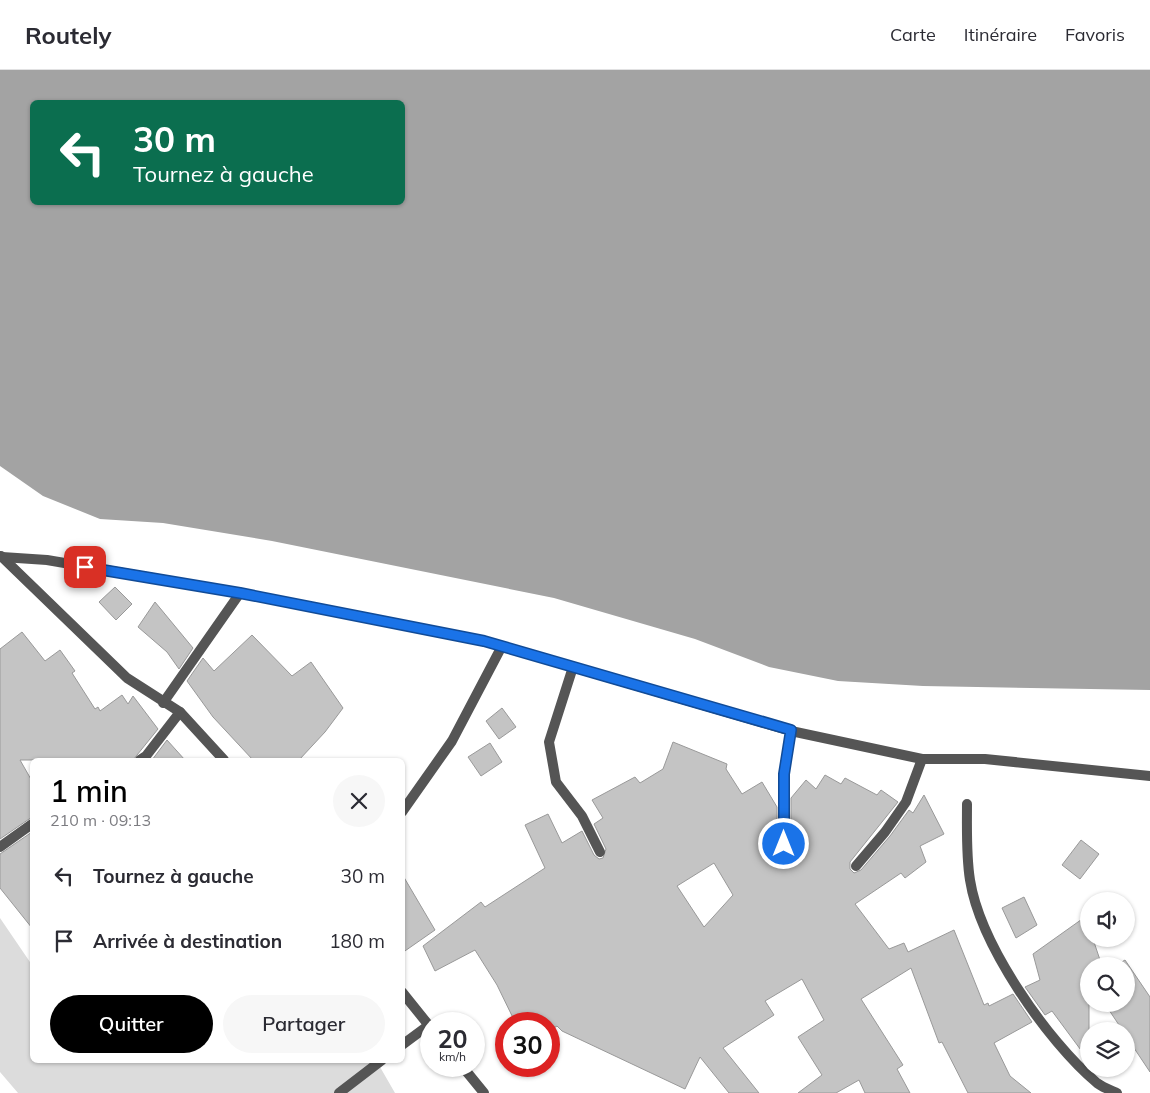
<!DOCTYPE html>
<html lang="fr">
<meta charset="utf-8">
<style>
:root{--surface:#fff;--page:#f7f7f7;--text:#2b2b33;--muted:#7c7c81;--line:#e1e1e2;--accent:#000}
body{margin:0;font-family:Mulish,sans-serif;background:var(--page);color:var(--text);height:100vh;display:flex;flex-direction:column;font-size:19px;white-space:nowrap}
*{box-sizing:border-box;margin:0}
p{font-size:16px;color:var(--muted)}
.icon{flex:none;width:28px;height:28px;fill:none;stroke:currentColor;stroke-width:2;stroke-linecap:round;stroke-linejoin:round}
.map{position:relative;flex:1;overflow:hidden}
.side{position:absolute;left:30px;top:688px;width:375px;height:305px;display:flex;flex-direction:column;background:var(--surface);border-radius:8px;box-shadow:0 1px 4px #0004}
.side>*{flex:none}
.top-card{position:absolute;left:30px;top:30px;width:375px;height:105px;border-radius:8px;box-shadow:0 1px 4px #0004;background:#0b6e4f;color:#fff;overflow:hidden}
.tools{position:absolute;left:1080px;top:822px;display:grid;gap:10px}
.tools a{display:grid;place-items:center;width:55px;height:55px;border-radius:50%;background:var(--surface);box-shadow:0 1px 4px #0004;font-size:25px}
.speed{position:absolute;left:420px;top:942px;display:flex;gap:10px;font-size:25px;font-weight:700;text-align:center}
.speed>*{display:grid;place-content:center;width:65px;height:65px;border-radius:50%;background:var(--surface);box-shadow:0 1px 4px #0004;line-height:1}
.speed small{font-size:12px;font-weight:400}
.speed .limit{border:8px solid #d22;background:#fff;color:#111}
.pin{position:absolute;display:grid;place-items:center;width:42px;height:42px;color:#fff;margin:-21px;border-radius:10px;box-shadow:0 2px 8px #0006}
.me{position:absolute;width:55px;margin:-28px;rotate:0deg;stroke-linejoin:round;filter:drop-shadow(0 0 4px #0008)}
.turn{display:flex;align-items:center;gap:18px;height:105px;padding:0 20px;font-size:22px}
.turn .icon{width:65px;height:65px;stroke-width:2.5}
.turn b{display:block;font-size:35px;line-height:42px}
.round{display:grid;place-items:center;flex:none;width:52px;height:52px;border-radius:26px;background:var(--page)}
.headline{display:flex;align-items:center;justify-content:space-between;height:85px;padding:0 20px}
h1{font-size:30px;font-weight:600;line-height:38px;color:var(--accent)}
.action{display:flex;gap:10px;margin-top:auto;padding:10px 20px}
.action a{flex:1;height:58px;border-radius:30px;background:var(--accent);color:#fff;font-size:20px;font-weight:600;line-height:58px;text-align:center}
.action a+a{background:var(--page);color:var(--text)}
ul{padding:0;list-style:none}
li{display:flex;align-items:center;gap:15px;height:65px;padding:0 20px}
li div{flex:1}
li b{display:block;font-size:19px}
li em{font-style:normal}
header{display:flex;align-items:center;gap:30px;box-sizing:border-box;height:70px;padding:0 25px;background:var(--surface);border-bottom:1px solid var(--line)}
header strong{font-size:24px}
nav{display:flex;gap:28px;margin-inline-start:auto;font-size:18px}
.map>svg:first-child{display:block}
</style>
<header>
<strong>Routely</strong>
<nav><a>Carte</a><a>Itinéraire</a><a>Favoris</a></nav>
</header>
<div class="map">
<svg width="1150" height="1023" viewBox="0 0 1150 1023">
<rect width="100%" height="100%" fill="#fff"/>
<!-- green -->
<path fill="#dcdcdc" d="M0 848 32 895V990H376L395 1023H18L0 1002Z"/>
<!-- water -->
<path fill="#a3a3a3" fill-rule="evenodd" d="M0 0H1150V620L923 616 838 611 769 597 695 569 554 528 272 471 163 453 100 449 43 426 0 396ZM32 32H402V132H32Z"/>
<!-- building -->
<g fill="#c4c4c4" stroke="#999" fill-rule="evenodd">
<path d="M115 517 132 534 116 550 99 532Z"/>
<path d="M155 532 193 578 179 599 167 582 138 557Z"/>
<path d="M22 562 45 591 60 580 75 601 72 603 95 639 98 637 100 641 122 625 128 634 133 626 158 659 133 690H20L32 711V747L0 769V579Z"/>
<path d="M252 565 292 606 311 592 343 638 325 662 299 690H253L213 647 187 611 203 588 214 601Z"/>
<path d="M502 638 516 657 499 669 486 651Z"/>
<path d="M167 670 185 690H152Z"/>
<path d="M673 672 727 694 726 699 742 724 762 712 777 737V774L784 781 788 780 791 774V728L806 710 816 719 825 705 841 714 845 708 877 725 881 720 898 732 850 792V799L854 803 861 800 890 766 909 740 913 743 924 725 944 764 920 776 926 792 905 808 901 803 855 834 889 879 904 873 908 882 954 860 984 935 988 933 989 936 1013 924 1032 952 994 973 1010 1006 1031 1023H968L942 972 939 973 911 898 861 929 903 995 897 999 910 1023H865L859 1010 836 1023H798L822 1005 798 967 824 950 802 909 765 931 774 945 723 978 759 1023H729L700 987 685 1019 562 961 557 956 549 961V954H516L497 915 475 880 435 901 423 876 481 832 485 837 545 798 525 755 548 744 562 773 582 761 594 785 599 789 603 788 606 779 594 754 603 748 592 730 635 707 640 713 663 699ZM714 793 733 825 704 857 677 816Z"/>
<path d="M490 673 502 692 481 706 468 687Z"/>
<path d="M32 762V858L0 818V784Z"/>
<path d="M1081 770 1099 784 1080 809 1062 795Z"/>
<path d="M402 804 435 860 402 883Z"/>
<path d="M1024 827 1037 855 1016 868 1002 838Z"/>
<path d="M1085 847 1089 858V869H1093L1102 896H1089V991L1052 941 1045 945 1025 917 1040 910 1033 884Z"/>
<path d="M1125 890 1150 927V1002L1126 966V961H1123L1105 934H1126V896H1115Z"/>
</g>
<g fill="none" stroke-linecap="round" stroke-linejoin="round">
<!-- service -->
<g stroke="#555" stroke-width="10">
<path d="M140 690 146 686 180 642"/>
<path d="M0 777 32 754"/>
</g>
<!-- minor -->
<g stroke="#555" stroke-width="10">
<path d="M1 486 127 608 180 642 224 690"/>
<path d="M2 487 47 490 240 523 484 571 791 661 922 689H985L1150 706"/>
<path d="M573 597 549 672 556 712 582 746 600 782"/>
<path d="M163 633 240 523"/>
<path d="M967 734C967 759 966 785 970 810 980 874 1047 971 1097 1013 1102 1017 1110 1020 1117 1023"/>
<path d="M402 742 452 671 502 576"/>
<path d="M784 774V704L791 661"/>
<path d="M856 796 885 762 906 732 922 689"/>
<path d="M402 922 431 958"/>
<path d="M402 975 429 955"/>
<path d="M462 996 484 1023"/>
<path d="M339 1023 382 990"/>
</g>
</g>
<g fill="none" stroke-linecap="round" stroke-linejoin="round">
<!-- route casing -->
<g stroke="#114b97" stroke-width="12">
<path id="route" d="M85 497 240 523 484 571 791 660 784 704V774"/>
</g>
<!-- route -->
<use href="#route" stroke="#1a73e8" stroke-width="9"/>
</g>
</svg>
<div class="tools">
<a><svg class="icon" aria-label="sound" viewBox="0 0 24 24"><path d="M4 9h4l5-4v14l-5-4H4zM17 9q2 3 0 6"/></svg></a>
<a><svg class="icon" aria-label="search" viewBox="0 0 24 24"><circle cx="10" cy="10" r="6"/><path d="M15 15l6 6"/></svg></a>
<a><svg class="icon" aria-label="layers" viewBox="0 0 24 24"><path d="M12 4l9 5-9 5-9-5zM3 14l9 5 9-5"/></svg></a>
</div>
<div class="speed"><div>20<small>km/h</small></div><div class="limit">30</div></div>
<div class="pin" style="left:85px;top:497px;background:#d93025"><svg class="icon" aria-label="arrive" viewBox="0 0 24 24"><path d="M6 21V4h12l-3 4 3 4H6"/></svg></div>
<svg class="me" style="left:784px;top:774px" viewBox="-20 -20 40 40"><circle r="17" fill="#1a73e8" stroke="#fff" stroke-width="3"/><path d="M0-11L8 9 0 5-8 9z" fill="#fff"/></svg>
<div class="top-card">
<div class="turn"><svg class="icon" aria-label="left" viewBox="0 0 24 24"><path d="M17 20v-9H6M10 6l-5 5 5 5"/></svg><div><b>30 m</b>Tournez à gauche</div></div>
</div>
<section class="side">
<div class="headline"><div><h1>1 min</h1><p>210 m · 09:13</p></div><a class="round"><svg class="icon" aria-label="close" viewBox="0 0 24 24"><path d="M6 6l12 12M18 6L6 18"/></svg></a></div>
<ul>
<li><svg class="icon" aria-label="left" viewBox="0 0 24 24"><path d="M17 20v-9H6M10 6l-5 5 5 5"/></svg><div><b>Tournez à gauche</b></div><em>30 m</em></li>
<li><svg class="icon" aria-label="arrive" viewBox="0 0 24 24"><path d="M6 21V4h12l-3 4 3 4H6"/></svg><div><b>Arrivée à destination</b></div><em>180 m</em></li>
</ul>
<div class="action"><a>Quitter</a><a>Partager</a></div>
</section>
</div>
